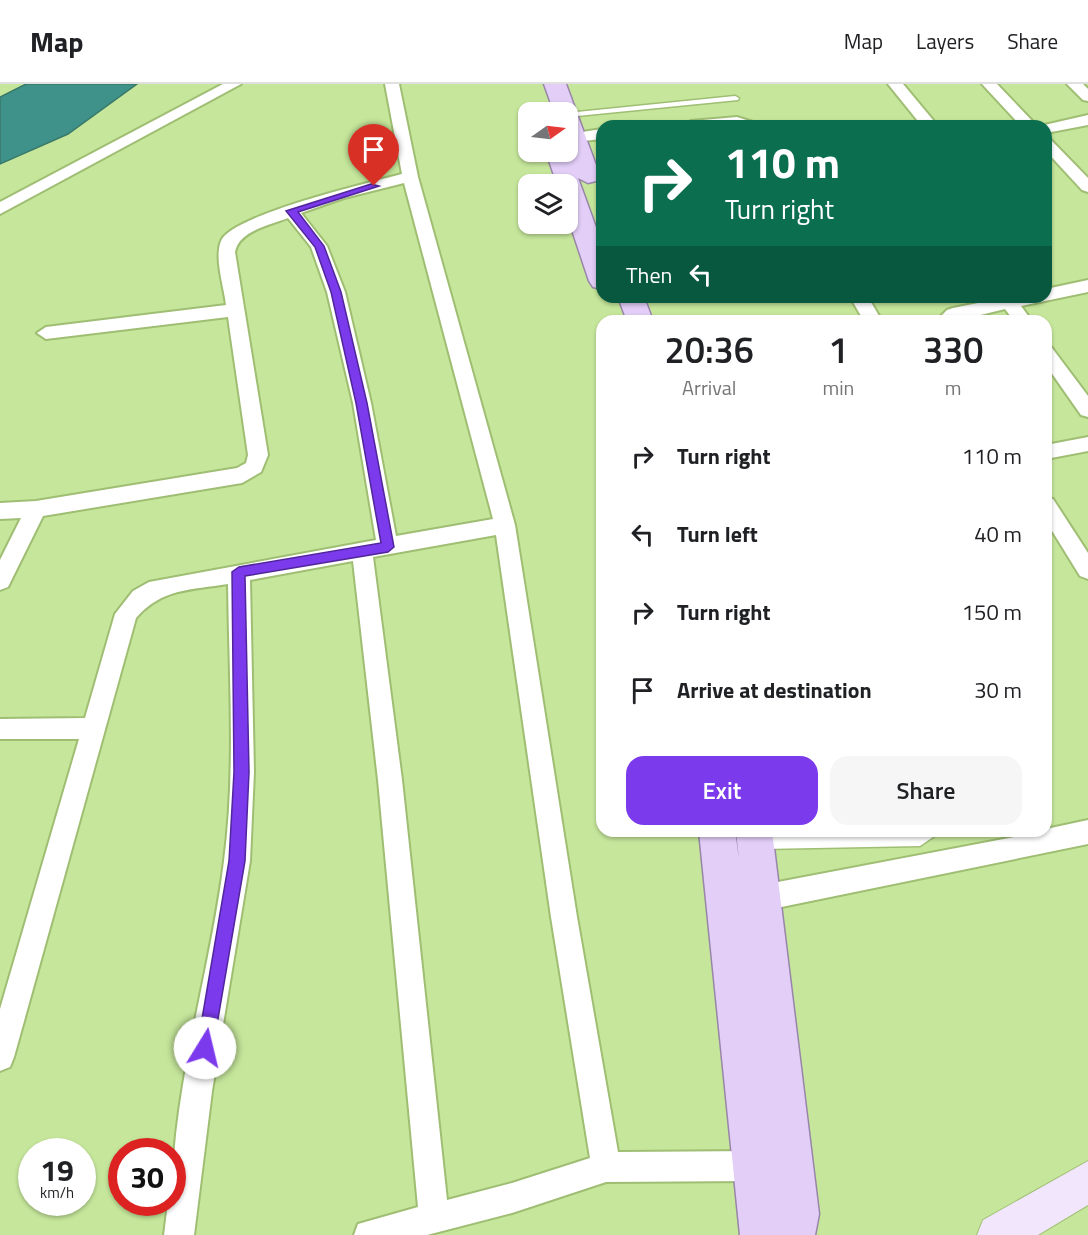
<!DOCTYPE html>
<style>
:root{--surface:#fff;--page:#f6f6f6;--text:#202124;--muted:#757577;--line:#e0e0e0;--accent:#7c3aed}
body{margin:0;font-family:"Titillium Web",sans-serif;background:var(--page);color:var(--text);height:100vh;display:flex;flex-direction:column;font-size:22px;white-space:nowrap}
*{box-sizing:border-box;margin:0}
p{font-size:20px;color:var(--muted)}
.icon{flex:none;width:33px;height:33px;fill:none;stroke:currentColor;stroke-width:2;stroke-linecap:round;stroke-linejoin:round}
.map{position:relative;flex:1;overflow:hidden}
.side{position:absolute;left:596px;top:231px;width:456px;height:522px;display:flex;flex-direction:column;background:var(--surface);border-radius:18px;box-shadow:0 2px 4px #0004}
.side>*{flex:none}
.guide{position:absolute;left:596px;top:36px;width:456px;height:183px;border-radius:18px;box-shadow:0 2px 4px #0004;background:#0b6e4f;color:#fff;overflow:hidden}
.needle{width:39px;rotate:76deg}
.tools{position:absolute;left:518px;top:18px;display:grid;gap:12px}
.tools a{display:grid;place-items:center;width:60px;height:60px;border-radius:12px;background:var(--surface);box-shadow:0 2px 4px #0004;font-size:30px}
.speed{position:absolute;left:18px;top:1054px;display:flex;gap:12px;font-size:30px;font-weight:700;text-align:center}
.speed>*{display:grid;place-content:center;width:78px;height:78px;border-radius:50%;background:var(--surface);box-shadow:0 2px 4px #0004;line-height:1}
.speed small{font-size:15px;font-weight:400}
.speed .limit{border:9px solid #d22;background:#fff;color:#111}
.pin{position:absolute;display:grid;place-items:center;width:51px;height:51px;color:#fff;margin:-62px -26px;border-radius:50% 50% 50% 0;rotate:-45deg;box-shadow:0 0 6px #0007}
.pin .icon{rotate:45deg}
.me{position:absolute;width:66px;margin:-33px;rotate:9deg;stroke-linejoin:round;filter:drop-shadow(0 0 4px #0008)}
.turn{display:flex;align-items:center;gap:21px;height:126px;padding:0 30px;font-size:27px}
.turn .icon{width:78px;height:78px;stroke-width:2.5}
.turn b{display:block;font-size:42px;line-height:51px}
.then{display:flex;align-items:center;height:57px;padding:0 30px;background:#0003;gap:12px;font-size:22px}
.eta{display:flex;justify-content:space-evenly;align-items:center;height:102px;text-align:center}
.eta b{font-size:36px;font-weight:600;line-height:42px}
.action{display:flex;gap:12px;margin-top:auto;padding:12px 30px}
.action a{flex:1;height:69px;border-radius:18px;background:var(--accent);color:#fff;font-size:24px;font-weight:600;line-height:69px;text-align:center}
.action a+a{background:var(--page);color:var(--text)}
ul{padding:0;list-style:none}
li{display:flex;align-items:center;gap:18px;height:78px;padding:0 30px}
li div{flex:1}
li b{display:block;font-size:22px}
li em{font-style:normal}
header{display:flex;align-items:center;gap:36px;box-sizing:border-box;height:84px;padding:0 30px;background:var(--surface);border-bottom:2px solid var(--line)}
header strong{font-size:28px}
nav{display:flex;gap:33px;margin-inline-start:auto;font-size:21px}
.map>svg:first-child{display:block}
</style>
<header>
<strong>Map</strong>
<nav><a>Map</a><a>Layers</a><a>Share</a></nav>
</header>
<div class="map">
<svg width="1088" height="1151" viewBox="0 0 1088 1151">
<rect width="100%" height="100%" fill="#c6e79b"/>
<!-- water -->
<path fill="#3e928a" stroke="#3a796a" stroke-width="1.5" d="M26 0H137L68 50 0 80V13Z"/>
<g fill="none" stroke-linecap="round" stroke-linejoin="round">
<!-- lane casing -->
<g stroke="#9fbe73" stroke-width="3">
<g id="lane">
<path d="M735 12 739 14 738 16 567 33V29Z"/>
<path d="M921 747H938L936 751 920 762 759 765 754 763 752 759 754 755 759 753 904 751 917 750Z"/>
</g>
</g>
<!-- street casing -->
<g stroke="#9fbe73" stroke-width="4">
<g id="street">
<path d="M223 0H241L0 130V118Z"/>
<path d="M385 0H399L418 93 515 441 577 833 618 1068 756 1067 766 1072 771 1082 766 1092 756 1097 606 1098 512 1129 427 1151H354L358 1140 418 1123 378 696 353 477 250 496 254 688 250 777 212 1007 194 1151H164L168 1119H172C172 1004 210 891 224 777 236 686 229 592 228 500 191 506 162 504 136 534L14 973 10 983 0 987V925L79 655H0V635L85 634 115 530 133 507 149 498 376 456 353 319 327 208 311 163 288 134C270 141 239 147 235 168L268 371 261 388 242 399 43 432 8 503 0 506V476L21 434 0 435V419L36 417 237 384 246 379 248 371 228 233 46 255 37 249 46 243 226 221C224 203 214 174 221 157 231 131 372 98 402 90ZM404 99 493 435 396 452 371 319 345 208 327 162 301 129 344 114ZM496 451 551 833 590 1074 512 1099 447 1116 402 696 373 473Z"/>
<path d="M888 0H903L938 42H922Z"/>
<path d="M982 0H997L1037 42H1021Z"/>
<path d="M1067 0H1083L1088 5V17L1083 16Z"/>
<path d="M1088 31V41L1046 49V42H1040Z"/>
<path d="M737 33 756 39 759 42H683L691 37Z"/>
<path d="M602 45V55L574 58 567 54 569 50Z"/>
<path d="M1046 54 1051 56 1088 94V108L1082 106 1046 67Z"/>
<path d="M1088 196V208L1021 222 1032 237H1014L1005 225 956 237H936L947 226 953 224 1008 213H1046V205Z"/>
<path d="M850 213H868L882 237H864Z"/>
<path d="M1046 262 1052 264 1088 312V333L1081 331 1046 281Z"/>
<path d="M1088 353V367L1046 375V361Z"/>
<path d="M1046 413 1053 415 1088 469V495L1080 492 1046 437Z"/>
<path d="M1088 736V760L762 827 753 823 749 814 753 805 762 801 1046 747V745Z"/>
</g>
</g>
<!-- secondary casing -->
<g stroke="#9fbe73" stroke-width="2">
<path id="secondary" d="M1088 1077V1121L1038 1151H977L983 1136Z"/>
</g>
<!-- primary casing -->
<g stroke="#9886a8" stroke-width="3">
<g id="primary">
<path d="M544 0H566L600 92 596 97 588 99 578 94 602 160V205L593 203 589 197 567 131V100H557L546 68H567V28H554Z"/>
<path d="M618 213H644L653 237H627Z"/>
<path d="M699 747H735L739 775 736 747H772L819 1130 815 1151H740Z"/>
</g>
</g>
<!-- lane -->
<use href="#lane" fill="#fff" fill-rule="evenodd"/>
<!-- street -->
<use href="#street" fill="#fff" fill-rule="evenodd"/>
<!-- secondary -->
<use href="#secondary" fill="#f1e6fb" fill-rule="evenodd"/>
<!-- primary -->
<use href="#primary" fill="#e2cef7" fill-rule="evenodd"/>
</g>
<!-- route -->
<path fill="#7c3aed" stroke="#51269a" stroke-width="1.5" d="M371 100 379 102 298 128 324 162 341 208 367 319 394 463 388 468 245 492 249 688 245 777 213 964 211 970 205 972 199 970 197 964 229 777 234 688 232 488 239 483 381 459 356 319 331 208 315 163 286 127Z"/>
</svg>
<div class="tools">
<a><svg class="needle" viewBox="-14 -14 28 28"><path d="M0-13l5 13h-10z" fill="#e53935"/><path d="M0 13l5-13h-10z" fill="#757577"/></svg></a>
<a><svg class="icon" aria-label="layers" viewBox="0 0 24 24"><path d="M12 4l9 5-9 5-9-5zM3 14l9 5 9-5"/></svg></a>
</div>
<div class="speed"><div>19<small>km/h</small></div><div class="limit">30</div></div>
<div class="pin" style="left:374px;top:102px;background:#d93025"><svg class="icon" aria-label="arrive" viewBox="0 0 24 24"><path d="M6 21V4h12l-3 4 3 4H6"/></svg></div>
<svg class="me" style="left:205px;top:964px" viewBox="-20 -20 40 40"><circle r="19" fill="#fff"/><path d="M0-13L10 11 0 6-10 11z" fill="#7c3aed"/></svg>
<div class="guide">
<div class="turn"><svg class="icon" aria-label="right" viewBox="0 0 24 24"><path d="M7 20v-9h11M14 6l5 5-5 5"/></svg><div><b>110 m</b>Turn right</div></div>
<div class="then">Then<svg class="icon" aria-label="left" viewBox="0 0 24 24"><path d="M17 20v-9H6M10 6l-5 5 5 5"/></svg></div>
</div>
<section class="side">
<div class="eta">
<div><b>20:36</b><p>Arrival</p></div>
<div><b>1</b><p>min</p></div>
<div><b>330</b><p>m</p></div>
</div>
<ul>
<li><svg class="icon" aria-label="right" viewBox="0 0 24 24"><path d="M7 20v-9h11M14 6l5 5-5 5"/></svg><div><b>Turn right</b></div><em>110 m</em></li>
<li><svg class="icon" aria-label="left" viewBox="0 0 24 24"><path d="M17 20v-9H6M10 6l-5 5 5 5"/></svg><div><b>Turn left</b></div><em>40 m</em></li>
<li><svg class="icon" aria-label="right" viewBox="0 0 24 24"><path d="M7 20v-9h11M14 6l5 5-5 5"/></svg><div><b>Turn right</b></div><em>150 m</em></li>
<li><svg class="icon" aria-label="arrive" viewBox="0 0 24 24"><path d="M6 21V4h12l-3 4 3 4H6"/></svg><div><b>Arrive at destination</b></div><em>30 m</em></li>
</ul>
<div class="action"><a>Exit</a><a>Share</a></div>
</section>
</div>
